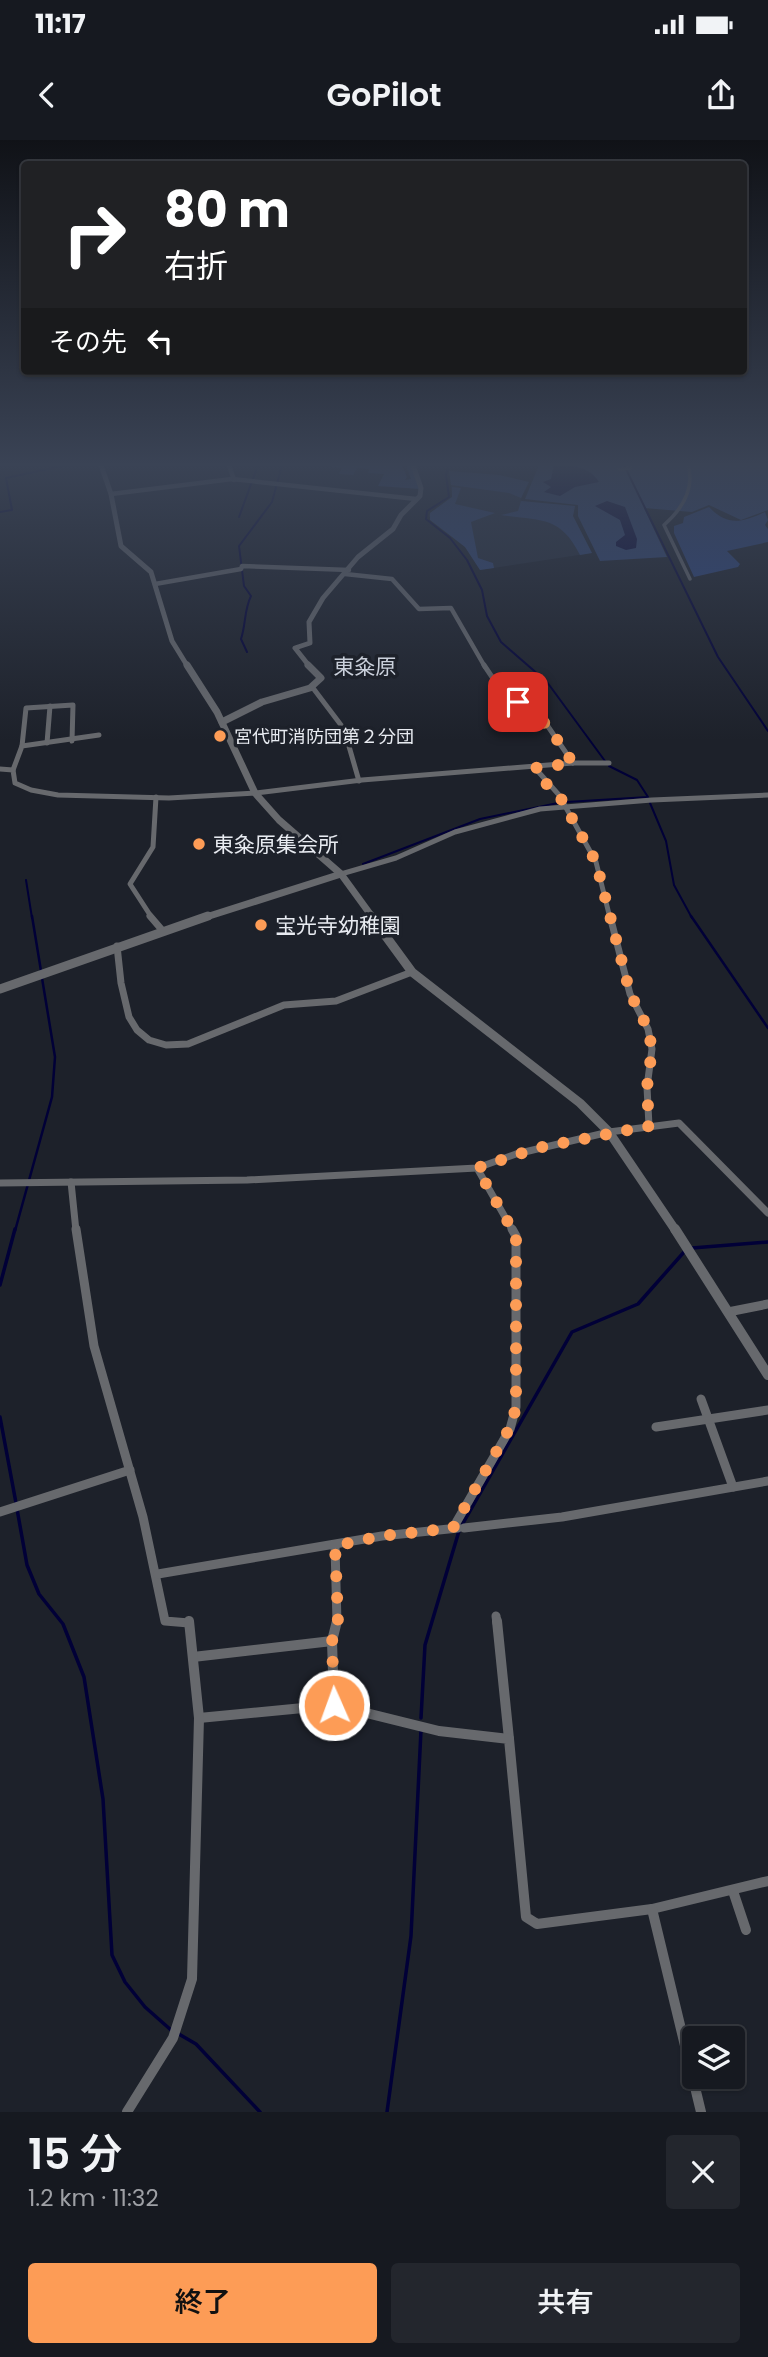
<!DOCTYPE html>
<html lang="ja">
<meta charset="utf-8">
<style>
:root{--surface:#161920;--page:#23262d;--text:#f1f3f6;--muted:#9ea0a5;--line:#35383e;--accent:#fd9c56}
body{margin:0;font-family:Poppins,"Noto Sans JP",sans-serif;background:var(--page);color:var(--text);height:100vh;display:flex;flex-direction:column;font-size:26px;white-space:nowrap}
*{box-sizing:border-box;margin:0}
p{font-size:23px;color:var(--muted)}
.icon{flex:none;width:38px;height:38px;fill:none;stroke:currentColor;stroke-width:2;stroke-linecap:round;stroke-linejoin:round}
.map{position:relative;height:1972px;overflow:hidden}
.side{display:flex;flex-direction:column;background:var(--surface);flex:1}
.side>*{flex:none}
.hud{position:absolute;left:21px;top:21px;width:726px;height:214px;border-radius:7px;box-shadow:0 2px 5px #0004,0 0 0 2px var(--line);background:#202124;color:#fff;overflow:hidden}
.controls{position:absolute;left:682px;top:1886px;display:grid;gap:14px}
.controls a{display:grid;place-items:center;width:63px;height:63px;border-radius:7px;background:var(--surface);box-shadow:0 2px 5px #0004,0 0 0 2px var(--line);font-size:35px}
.pin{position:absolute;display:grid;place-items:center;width:60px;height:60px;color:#fff;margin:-30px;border-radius:14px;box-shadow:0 4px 10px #0006}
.me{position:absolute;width:77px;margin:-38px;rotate:358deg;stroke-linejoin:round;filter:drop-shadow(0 0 5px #0008)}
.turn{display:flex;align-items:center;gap:24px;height:147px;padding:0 28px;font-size:32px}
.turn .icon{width:91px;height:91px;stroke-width:2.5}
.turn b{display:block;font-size:49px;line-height:60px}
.then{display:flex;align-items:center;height:66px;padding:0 28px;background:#0003;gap:14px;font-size:26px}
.round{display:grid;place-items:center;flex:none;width:74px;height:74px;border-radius:7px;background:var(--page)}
.summary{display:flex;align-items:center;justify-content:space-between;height:119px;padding:0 28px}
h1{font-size:42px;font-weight:600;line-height:52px}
.primary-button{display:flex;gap:14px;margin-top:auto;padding:14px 28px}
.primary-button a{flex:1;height:80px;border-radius:7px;background:var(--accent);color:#111;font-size:28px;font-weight:600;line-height:80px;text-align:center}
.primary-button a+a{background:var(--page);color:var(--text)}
.status{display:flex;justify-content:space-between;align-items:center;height:49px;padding:0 35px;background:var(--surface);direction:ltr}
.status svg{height:19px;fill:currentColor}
header{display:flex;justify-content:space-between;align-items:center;height:91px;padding:0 28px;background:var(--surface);font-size:32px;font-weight:600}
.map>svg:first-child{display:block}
</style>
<div class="status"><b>11:17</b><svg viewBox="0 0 49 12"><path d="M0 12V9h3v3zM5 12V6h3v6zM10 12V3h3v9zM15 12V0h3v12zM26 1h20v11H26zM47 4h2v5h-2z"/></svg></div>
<header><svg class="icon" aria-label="back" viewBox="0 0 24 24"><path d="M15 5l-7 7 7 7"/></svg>GoPilot<svg class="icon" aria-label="share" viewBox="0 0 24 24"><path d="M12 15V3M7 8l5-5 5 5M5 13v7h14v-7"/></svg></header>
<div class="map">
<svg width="768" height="1972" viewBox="0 0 768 1972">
<rect width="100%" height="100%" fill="#1d212a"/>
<!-- built -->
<path fill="#262d3a" d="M449 331 499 335 529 342 523 351 521 361 575 366 573 376 592 413 480 430 465 407 429 376 430 373 452 357Z"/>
<!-- green -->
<g fill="#314779">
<path d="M322 325H402L407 337 405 340 411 339 406 325H411L420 349 378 346 384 334 368 333 369 329 357 328 353 335 339 334 342 328Z"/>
<path d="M539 325H768V370L741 380 709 365 692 372 644 368 667 417 600 421 578 376V365L525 359Z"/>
<path d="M449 331 499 335 529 342 521 358 509 353 451 345Z"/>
<path d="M452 347 461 348 455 364 495 373 471 382 478 418 493 423 494 428 480 430 465 407 430 380V373L452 357Z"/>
<path d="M521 361 575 366 573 376 592 413 580 415C560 375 540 381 501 375L518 371Z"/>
</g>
<!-- forest -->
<path fill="#2c4582" d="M709 367C727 386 741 383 765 372L768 380 765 385 768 389V402L727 411 740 424 738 427 694 437 674 393V386L683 383 684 377Z"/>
<!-- water -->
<g fill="#010037">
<path d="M554 325C571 325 589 326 599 342L575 347 560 356 544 352 551 347 543 342 551 339Z"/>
<path d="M607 361 625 367 637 399 636 408 626 410 616 406V402L625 395 620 380 595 366Z"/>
</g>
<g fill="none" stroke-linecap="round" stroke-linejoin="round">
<!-- stream-far2 -->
<g stroke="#010037" stroke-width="2">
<path d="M449 325 446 335 449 357 427 371 426 379 450 398 467 420 482 450 487 476 501 502 547 542 605 621"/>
<path d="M624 325 718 517 768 591"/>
<path d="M0 372 12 370 6 338 67 325"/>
<path d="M239 377 258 325"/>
<path d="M247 512 241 499C246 484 244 470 251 456L244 446 239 406 272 362 282 325"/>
<path d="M567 662 648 657 637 640 609 626"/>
<path d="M650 663 666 701 674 745 692 778"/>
<path d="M363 724 480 679 558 663"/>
<path d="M26 740 32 778"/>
</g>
<!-- stream-far1 -->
<g stroke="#010037" stroke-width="2.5">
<path d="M32 776 41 831"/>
<path d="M691 776 768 888"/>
<path d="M15 1091 52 957 55 917 42 838"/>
</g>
<!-- stream -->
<g stroke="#010037" stroke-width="3.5">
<path d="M692 1108 768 1102"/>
<path d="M0 1145 15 1089"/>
<path d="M0 1277 16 1363"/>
<path d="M17 1369 27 1425 39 1454 63 1484 84 1537 103 1659 112 1815 125 1842 145 1867 171 1890"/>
<path d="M462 1385 572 1192 638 1164 684 1112"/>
<path d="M421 1578 425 1505 459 1391"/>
<path d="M177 1893 196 1904 260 1972"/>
<path d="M387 1972 411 1796 421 1590"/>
</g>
<!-- pedestrian -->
<g stroke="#67696d" stroke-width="3.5">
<path d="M688 325C695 349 681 370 664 385L690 439"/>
<path d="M619 329 631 328"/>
</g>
<!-- minor-far4 -->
<g stroke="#67696d" stroke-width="4.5">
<path d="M229 325 234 340"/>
<path d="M111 354 232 339 416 359"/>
<path d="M345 434 392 439 419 469 451 468 485 527"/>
<path d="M155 444 241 429 242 426 349 430"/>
</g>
<!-- minor-far3 -->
<g stroke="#67696d" stroke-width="5">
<path d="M484 525 492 537 547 585 573 623"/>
<path d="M313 548 344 589 359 641"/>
<path d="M47 603 50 566"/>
<path d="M22 606 26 568 73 565 72 601"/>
<path d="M535 628 559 655 596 722 610 778"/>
<path d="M0 629 13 630 15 643 31 650 58 655 169 658 256 653 362 640 573 623H609"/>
<path d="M13 630 22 606 99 595"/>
<path d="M341 734 396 718 455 692 540 669 652 660 768 655"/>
<path d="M152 778 130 744 153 707 156 657"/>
</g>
<!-- minor-far2 -->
<g stroke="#67696d" stroke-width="7">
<path d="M150 776 162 790"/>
<path d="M610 776 630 854 648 889 652 909 647 947 649 986"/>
<path d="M117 806 121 843 129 877 137 890 149 900 166 905 188 904 284 865 336 861 412 832"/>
<path d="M477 1028 513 1091"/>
<path d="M71 1042 76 1091"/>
<path d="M0 1043 247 1040 477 1028 516 1014 609 992 679 983 768 1073"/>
</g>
<!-- minor-far1 -->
<g stroke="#67696d" stroke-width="9">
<path d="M76 1089 94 1206 143 1377 165 1481 189 1483"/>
<path d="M728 1172 768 1164"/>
<path d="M701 1259 733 1347"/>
<path d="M656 1287 768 1270"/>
<path d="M0 1372 130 1330"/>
<path d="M453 1388 510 1289 516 1267V1096L512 1089"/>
<path d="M464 1388 562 1377 768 1341"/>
<path d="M335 1406 337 1483"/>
<path d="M158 1434 382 1396 458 1388"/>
<path d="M496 1476 497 1483"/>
</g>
<!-- minor -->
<g stroke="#67696d" stroke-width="10">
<path d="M497 1481 509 1599"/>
<path d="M193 1517 332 1501"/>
<path d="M334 1565 332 1501 337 1481"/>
<path d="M199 1578 334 1565 439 1591 509 1599 526 1777 537 1784 652 1769 768 1741"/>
<path d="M733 1751 746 1790"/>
<path d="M652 1769 701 1972"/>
<path d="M127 1972 173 1898 192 1839 199 1578 189 1481"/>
</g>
<!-- tertiary-far3 -->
<g stroke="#67696d" stroke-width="5">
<path d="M101 325 111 354 121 406 151 432 172 501 188 527"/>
<path d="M310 527 295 508 310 503 309 482 323 458 358 417 393 389 401 375 420 356 421 348 413 325"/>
</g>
<!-- tertiary-far2 -->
<g stroke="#67696d" stroke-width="7">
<path d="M187 525 217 572 255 653 279 680 341 734 373 778"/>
<path d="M222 582 262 562 310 548 321 538 308 525"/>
<path d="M203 778 341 734"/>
</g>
<!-- tertiary-far1 -->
<g stroke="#67696d" stroke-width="9">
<path d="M371 776 412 832 580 963 609 992 676 1091"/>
<path d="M0 849 208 776"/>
</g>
<!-- tertiary -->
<path stroke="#67696d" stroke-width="10" d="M675 1089 768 1235"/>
</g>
<!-- sky -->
<linearGradient id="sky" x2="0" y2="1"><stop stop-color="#101217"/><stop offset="0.54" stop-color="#3a4355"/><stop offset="1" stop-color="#3a4355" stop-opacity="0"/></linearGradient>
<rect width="768" height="601" fill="url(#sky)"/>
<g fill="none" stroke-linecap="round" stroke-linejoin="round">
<!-- route -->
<path stroke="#fd9c56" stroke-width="12" stroke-dasharray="0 21.6" d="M334 1565 332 1501 338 1479 335 1406 382 1396 453 1388 512 1284 516 1266V1096L477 1028 537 1008 649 986 647 947 652 909 648 889 630 853 596 722 559 655 542 640 535 628 573 623 547 585 518 562"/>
</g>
<!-- markers -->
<g fill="#fd9c56" stroke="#1d212a" stroke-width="2.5">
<circle cx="220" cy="596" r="7"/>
<circle cx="199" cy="704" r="7"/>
<circle cx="261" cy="785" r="7"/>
</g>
<g text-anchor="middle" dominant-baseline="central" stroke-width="7" stroke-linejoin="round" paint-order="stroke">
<!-- far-poi labels -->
<g font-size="18" fill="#e8ebf1" stroke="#1d212a" text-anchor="start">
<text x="234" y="596">宮代町消防団第２分団</text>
</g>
<!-- far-quarter labels -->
<g font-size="21" fill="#cad0db" stroke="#1d212a">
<text x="365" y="526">東粂原</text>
</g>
<!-- poi labels -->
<g font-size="21" fill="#e8ebf1" stroke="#1d212a" text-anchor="start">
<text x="213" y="704">東粂原集会所</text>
<text x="275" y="785">宝光寺幼稚園</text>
</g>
</g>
</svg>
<div class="controls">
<a><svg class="icon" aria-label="layers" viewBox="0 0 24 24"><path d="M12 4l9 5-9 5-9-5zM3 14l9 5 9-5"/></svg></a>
</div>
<div class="pin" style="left:518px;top:562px;background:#d93025"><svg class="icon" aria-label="arrive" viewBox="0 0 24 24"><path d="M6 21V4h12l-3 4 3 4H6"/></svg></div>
<svg class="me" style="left:334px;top:1565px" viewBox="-20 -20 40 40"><circle r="17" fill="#fd9c56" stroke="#fff" stroke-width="3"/><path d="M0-11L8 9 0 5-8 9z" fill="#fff"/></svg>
<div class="hud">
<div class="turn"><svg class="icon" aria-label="right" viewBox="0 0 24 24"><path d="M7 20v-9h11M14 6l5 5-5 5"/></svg><div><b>80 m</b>右折</div></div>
<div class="then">その先<svg class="icon" aria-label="left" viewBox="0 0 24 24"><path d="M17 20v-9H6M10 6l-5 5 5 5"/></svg></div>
</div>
</div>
<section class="side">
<div class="summary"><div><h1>15 分</h1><p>1.2 km · 11:32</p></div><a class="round"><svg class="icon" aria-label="close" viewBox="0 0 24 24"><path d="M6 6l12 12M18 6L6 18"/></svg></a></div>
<div class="primary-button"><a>終了</a><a>共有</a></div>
</section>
